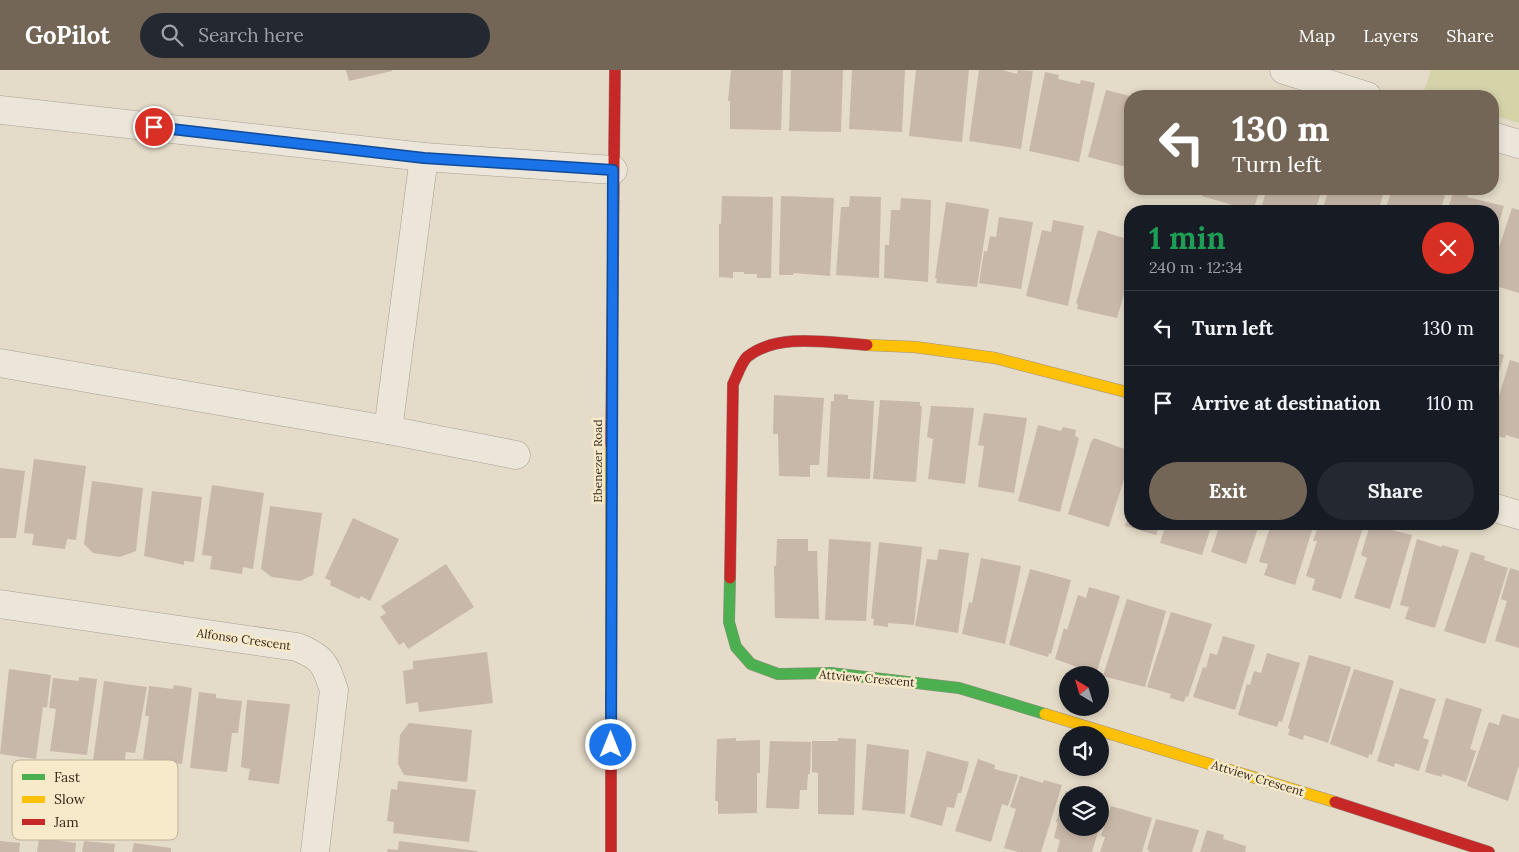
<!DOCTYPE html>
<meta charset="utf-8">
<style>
:root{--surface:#171b24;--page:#242831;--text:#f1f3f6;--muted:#9ea1a6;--line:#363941;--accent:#736657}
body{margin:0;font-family:Lora,serif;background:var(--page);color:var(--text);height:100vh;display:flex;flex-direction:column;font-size:19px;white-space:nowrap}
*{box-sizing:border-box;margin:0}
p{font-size:16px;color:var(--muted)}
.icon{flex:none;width:28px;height:28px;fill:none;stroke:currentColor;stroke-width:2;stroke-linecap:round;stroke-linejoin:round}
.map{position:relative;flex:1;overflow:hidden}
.side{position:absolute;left:1124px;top:135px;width:375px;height:325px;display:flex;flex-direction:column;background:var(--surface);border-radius:20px;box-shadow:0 2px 8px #0003}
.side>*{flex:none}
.banner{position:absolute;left:1124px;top:20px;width:375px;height:105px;border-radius:20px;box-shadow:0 2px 8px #0003;background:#736657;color:#fff;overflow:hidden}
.needle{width:32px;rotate:322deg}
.fabs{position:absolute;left:1059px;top:596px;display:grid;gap:10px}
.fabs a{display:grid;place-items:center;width:50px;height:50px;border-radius:50%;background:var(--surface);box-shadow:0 2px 8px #0003;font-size:25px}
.pin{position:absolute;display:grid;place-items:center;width:42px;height:42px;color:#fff;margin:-21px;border:2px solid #fff;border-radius:50%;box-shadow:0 1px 5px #0007}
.me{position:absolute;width:55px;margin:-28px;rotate:0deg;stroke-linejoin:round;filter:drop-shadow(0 0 4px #0008)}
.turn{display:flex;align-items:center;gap:18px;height:105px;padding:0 25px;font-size:22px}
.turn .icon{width:65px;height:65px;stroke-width:2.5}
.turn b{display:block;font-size:35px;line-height:42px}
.round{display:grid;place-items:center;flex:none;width:52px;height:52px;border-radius:26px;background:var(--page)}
.overview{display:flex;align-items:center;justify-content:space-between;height:85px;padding:0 25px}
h1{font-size:30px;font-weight:800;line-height:38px;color:#1e9e55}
.primary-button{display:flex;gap:10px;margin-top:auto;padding:10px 25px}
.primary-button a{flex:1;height:58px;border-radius:30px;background:var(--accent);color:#fff;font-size:20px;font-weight:800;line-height:58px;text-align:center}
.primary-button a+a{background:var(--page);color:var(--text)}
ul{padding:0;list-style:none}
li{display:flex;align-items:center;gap:15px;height:75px;padding:0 25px;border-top:1px solid var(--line)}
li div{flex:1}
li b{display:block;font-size:19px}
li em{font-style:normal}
header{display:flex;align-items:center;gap:30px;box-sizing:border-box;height:70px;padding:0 25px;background:var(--accent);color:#fff}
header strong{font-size:24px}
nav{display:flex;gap:28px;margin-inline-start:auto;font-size:18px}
.search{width:350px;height:45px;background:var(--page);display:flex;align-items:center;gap:12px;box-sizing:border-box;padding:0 18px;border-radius:28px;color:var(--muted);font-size:19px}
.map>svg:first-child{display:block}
</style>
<header>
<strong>GoPilot</strong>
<div class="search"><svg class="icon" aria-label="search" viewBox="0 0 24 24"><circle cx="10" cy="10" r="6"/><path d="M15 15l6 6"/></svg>Search here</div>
<nav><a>Map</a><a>Layers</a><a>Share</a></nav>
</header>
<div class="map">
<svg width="1519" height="782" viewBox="0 0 1519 782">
<rect width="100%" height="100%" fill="#e4dbc8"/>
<!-- green -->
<path fill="#d5d4a9" d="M1431 0H1519V53L1493 45 1492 26H1432L1423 24Z"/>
<!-- building -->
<g fill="#c8b8a9">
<path d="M346 0H392V1L349 11Z"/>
<path d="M731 0H783L781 60 730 59V31H728Z"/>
<path d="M791 0H843L841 62 789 61Z"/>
<path d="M852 0H905L902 62 849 59Z"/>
<path d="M916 0H969L962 72 909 66Z"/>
<path d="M979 0H1002L1017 4 1018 0 1033 1 1021 79 969 71Z"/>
<path d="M1045 2 1059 5 1058 9 1080 14 1081 10 1095 13 1079 92 1029 81Z"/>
<path d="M1106 20 1130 26V98L1088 87Z"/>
<path d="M1205 119H1260L1253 141 1202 126Z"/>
<path d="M1267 119H1322L1315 141H1260Z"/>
<path d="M1329 119H1385L1378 141H1322Z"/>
<path d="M1392 119H1439L1445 121 1443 125 1445 126 1440 141H1385Z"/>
<path d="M1454 120 1468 125 1467 127 1504 136 1493 173 1492 141H1447Z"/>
<path d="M722 126 773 127 771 208H757V204H744V202H733V208L719 207V154H721Z"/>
<path d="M781 126 834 128 830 206 793 203V205H779Z"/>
<path d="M850 126 881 127 879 208 836 205 841 137H849Z"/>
<path d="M901 128 931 130 928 212 884 208 885 175H889L891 140H900Z"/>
<path d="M946 132 989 139 977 217 936 213 937 209 935 208Z"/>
<path d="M1512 138 1519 140V223L1492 215V199Z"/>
<path d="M999 147 1033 152 1021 219 979 213 984 181 987 182 990 166 996 167Z"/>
<path d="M1053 150 1084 156 1068 236 1026 226 1042 160 1051 162Z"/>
<path d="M1098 160 1130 170V203L1117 248 1077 239 1078 234 1076 233Z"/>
<path d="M1130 223V247L1125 246 1127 240 1125 239Z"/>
<path d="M1492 281 1504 285 1493 322H1492Z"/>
<path d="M1510 290 1519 293V369L1506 365 1505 368 1492 365V348Z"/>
<path d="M834 324 848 325V329L874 331 870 409 827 407 831 331H834Z"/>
<path d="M774 325 824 328 819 395H810V407L779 406 778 364H773Z"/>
<path d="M880 330 920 332V336H922L916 412 873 409Z"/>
<path d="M931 336 974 338 965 414 928 409 933 369 927 367Z"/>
<path d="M984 343 1027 348 1014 423 978 417 984 376 978 375Z"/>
<path d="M1038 355 1061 361 1063 357 1076 360 1075 366 1079 368 1060 442 1018 431Z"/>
<path d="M1094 368 1130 381V390L1109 457 1068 444 1091 372Z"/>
<path d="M34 389 86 396 76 470 67 469 65 479 32 475 34 464 24 463Z"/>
<path d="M0 398 25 401 16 468H0Z"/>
<path d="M1130 405V436L1124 434Z"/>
<path d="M92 411 143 418 136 481 120 487 93 483 84 474Z"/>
<path d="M212 415 264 423 253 499 243 497 242 504 210 499 212 486 202 485Z"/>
<path d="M152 421 202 427 194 492 184 491V495L144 486Z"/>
<path d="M270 436 322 443 313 505 300 511 272 507 261 499Z"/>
<path d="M1130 439V454H1160L1156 465 1125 456Z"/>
<path d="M353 448 399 469 370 531 361 526 359 529 330 515 331 511 325 508Z"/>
<path d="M1166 454H1212L1202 485 1160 473Z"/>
<path d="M1220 454H1266L1265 457 1259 455 1246 494 1211 482Z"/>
<path d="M1267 454H1314L1295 515 1264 505 1268 494 1259 492 1270 457 1266 456Z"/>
<path d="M1319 454H1364L1341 529 1312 520 1315 509 1306 506 1317 471H1313Z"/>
<path d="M1370 455 1412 465 1390 539 1354 528 1367 488 1361 485Z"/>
<path d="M777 469H808V481H817L819 549 775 548 774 496H776Z"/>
<path d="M829 469 871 472 866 551 825 550Z"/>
<path d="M1417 469 1442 477V475L1459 480 1435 558 1405 549 1409 537 1400 535Z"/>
<path d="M879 472 922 477 914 555 888 553V557L873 555 874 549 871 548Z"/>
<path d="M939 479 969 483 958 563 915 556 927 489 937 490Z"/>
<path d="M1471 482 1485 486 1484 490 1508 498 1485 574 1444 561Z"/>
<path d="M981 488 1021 496 1005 574 962 564 969 532 972 533Z"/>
<path d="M446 494 474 537 408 579 404 572 399 575 380 547 386 543 381 536Z"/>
<path d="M1510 498 1519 501V578L1495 571 1507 531 1501 529Z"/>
<path d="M1030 499 1071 510 1051 584 1049 583 1048 587 1009 575Z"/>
<path d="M1089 517 1120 526 1096 604 1055 589 1064 558 1067 560 1078 525 1086 528Z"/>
<path d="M1127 529 1166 541 1145 617 1103 606Z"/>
<path d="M1171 542 1212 554 1188 627 1186 626 1184 632 1170 628 1171 624 1147 617Z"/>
<path d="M1223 566 1255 575 1235 640 1193 627 1203 597 1206 598 1210 583 1217 585Z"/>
<path d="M487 582 493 633 419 642 418 632 406 634 403 601 413 599V591Z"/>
<path d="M1267 583 1300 593 1282 652 1279 651 1277 657 1238 645 1247 614 1250 615 1254 601 1261 603Z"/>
<path d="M1309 585 1351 597 1328 673 1304 665 1303 670 1288 665 1290 659 1288 658Z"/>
<path d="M9 599 51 605 47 638 43 637 36 689 0 684Z"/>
<path d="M1354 599 1394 611 1372 685 1369 684 1368 688 1330 674Z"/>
<path d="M79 607 97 609 87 685 50 681 56 639 49 638 53 608 79 611Z"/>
<path d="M104 611 147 617 135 683 126 682 124 695 93 691Z"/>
<path d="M174 615 192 618 182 694 143 689 149 646H145L149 616 173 619Z"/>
<path d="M1400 618 1436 629 1423 668 1429 670 1419 701 1395 693 1394 697 1377 691Z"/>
<path d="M199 622 216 624V628L242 631 238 663H232L227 702 190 698Z"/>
<path d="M1446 628 1482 639 1470 679 1476 681 1466 712 1442 704V707L1425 702Z"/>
<path d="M247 630 290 634 279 714 248 710 250 699 241 697Z"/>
<path d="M1502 644 1519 649V695L1508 731 1467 716 1489 652 1499 655Z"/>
<path d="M409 653 472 660 467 712 404 705 398 694 400 665Z"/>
<path d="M736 668V671L760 670V703H757V743L718 744V731H715L717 669Z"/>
<path d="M838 668 856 669 854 745 818 744V703L812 702V671H838Z"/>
<path d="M770 671 811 672 810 704H808L807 720H800L799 739 766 738Z"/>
<path d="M867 674 909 680 905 744 862 740Z"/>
<path d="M927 681 969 692 961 723H958L954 738 947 737 942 756 910 747Z"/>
<path d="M978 689 995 695 994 699 1018 705 1008 736 1002 734 991 772 955 761Z"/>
<path d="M1020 706 1043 713 1044 710 1062 715 1041 782H1018L1004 778 1016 739 1010 737Z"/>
<path d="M398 711 476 720 469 772 393 763 394 752 387 751 391 719 397 720Z"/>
<path d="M1066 721 1076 725H1068V758H1099L1092 782H1057L1060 770 1054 768 1058 752H1056Z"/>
<path d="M1100 731 1105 733 1100 754Z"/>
<path d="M1111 736 1152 748 1142 782H1100L1105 767 1101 766Z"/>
<path d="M1156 749 1199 760 1192 782H1150L1147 779Z"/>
<path d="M1207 760 1224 765 1223 769 1246 776 1245 782H1200Z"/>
<path d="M39 768 76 773 75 782H37Z"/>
<path d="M0 771 20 773 19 782H0Z"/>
<path d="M84 771 115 774 114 782H82Z"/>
<path d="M399 771 477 781V782H387L388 779 398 780Z"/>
<path d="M134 773 171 778V782H132Z"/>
</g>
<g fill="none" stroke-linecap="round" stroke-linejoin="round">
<!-- street casing -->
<g stroke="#a89f92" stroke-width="29">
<g id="street">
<path d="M1284 0 1367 26"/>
<path d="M0 40 424 87 613 100"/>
<path d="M1492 66 1519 74"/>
<path d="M0 293 388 360 516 385"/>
<path d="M388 360 424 87"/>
<path d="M1492 437 1519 445"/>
<path d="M0 534 297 577C324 588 325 594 334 620L315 782"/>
</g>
</g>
<!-- fast casing -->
<g stroke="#988f82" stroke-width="12">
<path id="fast" d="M730 508 729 552 736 577 751 594 778 604 831 603 959 618 1045 644"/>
</g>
<!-- slow casing -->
<g stroke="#988f82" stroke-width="12">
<g id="slow">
<path d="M867 275 915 277 995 288 1130 323"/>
<path d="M611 375V621"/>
<path d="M1045 644 1335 732"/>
</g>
</g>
<!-- jam casing -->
<g stroke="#988f82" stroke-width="12">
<g id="jam">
<path d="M611 375 615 0"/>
<path d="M730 508 733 314C737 306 741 293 747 287 778 262 830 273 867 275"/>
<path d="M611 621V782"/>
<path d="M1335 732 1489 782"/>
</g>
</g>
<!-- street -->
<use href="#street" stroke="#ece6da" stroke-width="28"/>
<!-- fast -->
<use href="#fast" stroke="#4caf50" stroke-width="11"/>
<!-- slow -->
<use href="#slow" stroke="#ffc107" stroke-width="11"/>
<!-- jam -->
<use href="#jam" stroke="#c62828" stroke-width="11"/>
</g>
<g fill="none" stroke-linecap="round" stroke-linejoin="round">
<!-- route casing -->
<g stroke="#114b97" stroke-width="12">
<path id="route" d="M154 57 424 88 613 100 611 675"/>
</g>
<!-- route -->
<use href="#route" stroke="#1a73e8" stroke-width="9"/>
</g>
<g text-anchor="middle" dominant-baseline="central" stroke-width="5" stroke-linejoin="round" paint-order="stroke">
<!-- street labels -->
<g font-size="12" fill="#36271a" stroke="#f7eacb">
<text transform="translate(597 391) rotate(-90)">Ebenezer Road</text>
<text transform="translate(244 569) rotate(8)">Alfonso Crescent</text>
<text transform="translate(867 608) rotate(5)">Attview Crescent</text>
<text transform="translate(1258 708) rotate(17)">Attview Crescent</text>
</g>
</g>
<!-- legend -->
<rect x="12" y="690" width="166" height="80" rx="8" fill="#f7eacb" stroke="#bdb096" stroke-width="1"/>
<rect x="22" y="704" width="23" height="6" fill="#4caf50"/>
<rect x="22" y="726" width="23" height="7" fill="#ffc107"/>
<rect x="22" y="749" width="23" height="6" fill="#c62828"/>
<g font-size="14" fill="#36271a">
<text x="54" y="712">Fast</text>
<text x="54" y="734">Slow</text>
<text x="54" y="757">Jam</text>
</g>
</svg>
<div class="fabs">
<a><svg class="needle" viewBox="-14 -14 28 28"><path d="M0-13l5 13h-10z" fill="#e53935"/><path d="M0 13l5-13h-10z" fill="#9ea1a6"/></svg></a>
<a><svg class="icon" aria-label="sound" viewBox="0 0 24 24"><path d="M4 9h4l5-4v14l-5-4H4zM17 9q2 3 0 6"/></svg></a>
<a><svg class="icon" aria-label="layers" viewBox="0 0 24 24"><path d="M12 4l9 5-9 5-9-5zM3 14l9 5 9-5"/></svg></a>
</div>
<div class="pin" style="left:154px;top:57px;background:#d93025"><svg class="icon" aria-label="arrive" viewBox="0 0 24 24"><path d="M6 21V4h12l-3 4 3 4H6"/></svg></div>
<svg class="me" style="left:611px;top:675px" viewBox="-20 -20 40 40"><circle r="17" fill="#1a73e8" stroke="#fff" stroke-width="3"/><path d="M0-11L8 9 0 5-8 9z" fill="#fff"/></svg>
<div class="banner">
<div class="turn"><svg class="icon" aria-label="left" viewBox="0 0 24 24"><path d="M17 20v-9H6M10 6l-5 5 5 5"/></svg><div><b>130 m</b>Turn left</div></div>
</div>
<section class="side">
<div class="overview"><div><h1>1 min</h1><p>240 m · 12:34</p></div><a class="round" style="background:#d93025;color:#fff"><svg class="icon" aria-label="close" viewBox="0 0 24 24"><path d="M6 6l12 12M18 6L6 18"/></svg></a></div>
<ul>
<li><svg class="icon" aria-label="left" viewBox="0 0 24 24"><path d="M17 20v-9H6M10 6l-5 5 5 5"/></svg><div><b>Turn left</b></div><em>130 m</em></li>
<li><svg class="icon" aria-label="arrive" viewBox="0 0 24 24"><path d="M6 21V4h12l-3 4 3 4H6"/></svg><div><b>Arrive at destination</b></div><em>110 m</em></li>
</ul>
<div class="primary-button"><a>Exit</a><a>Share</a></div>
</section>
</div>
